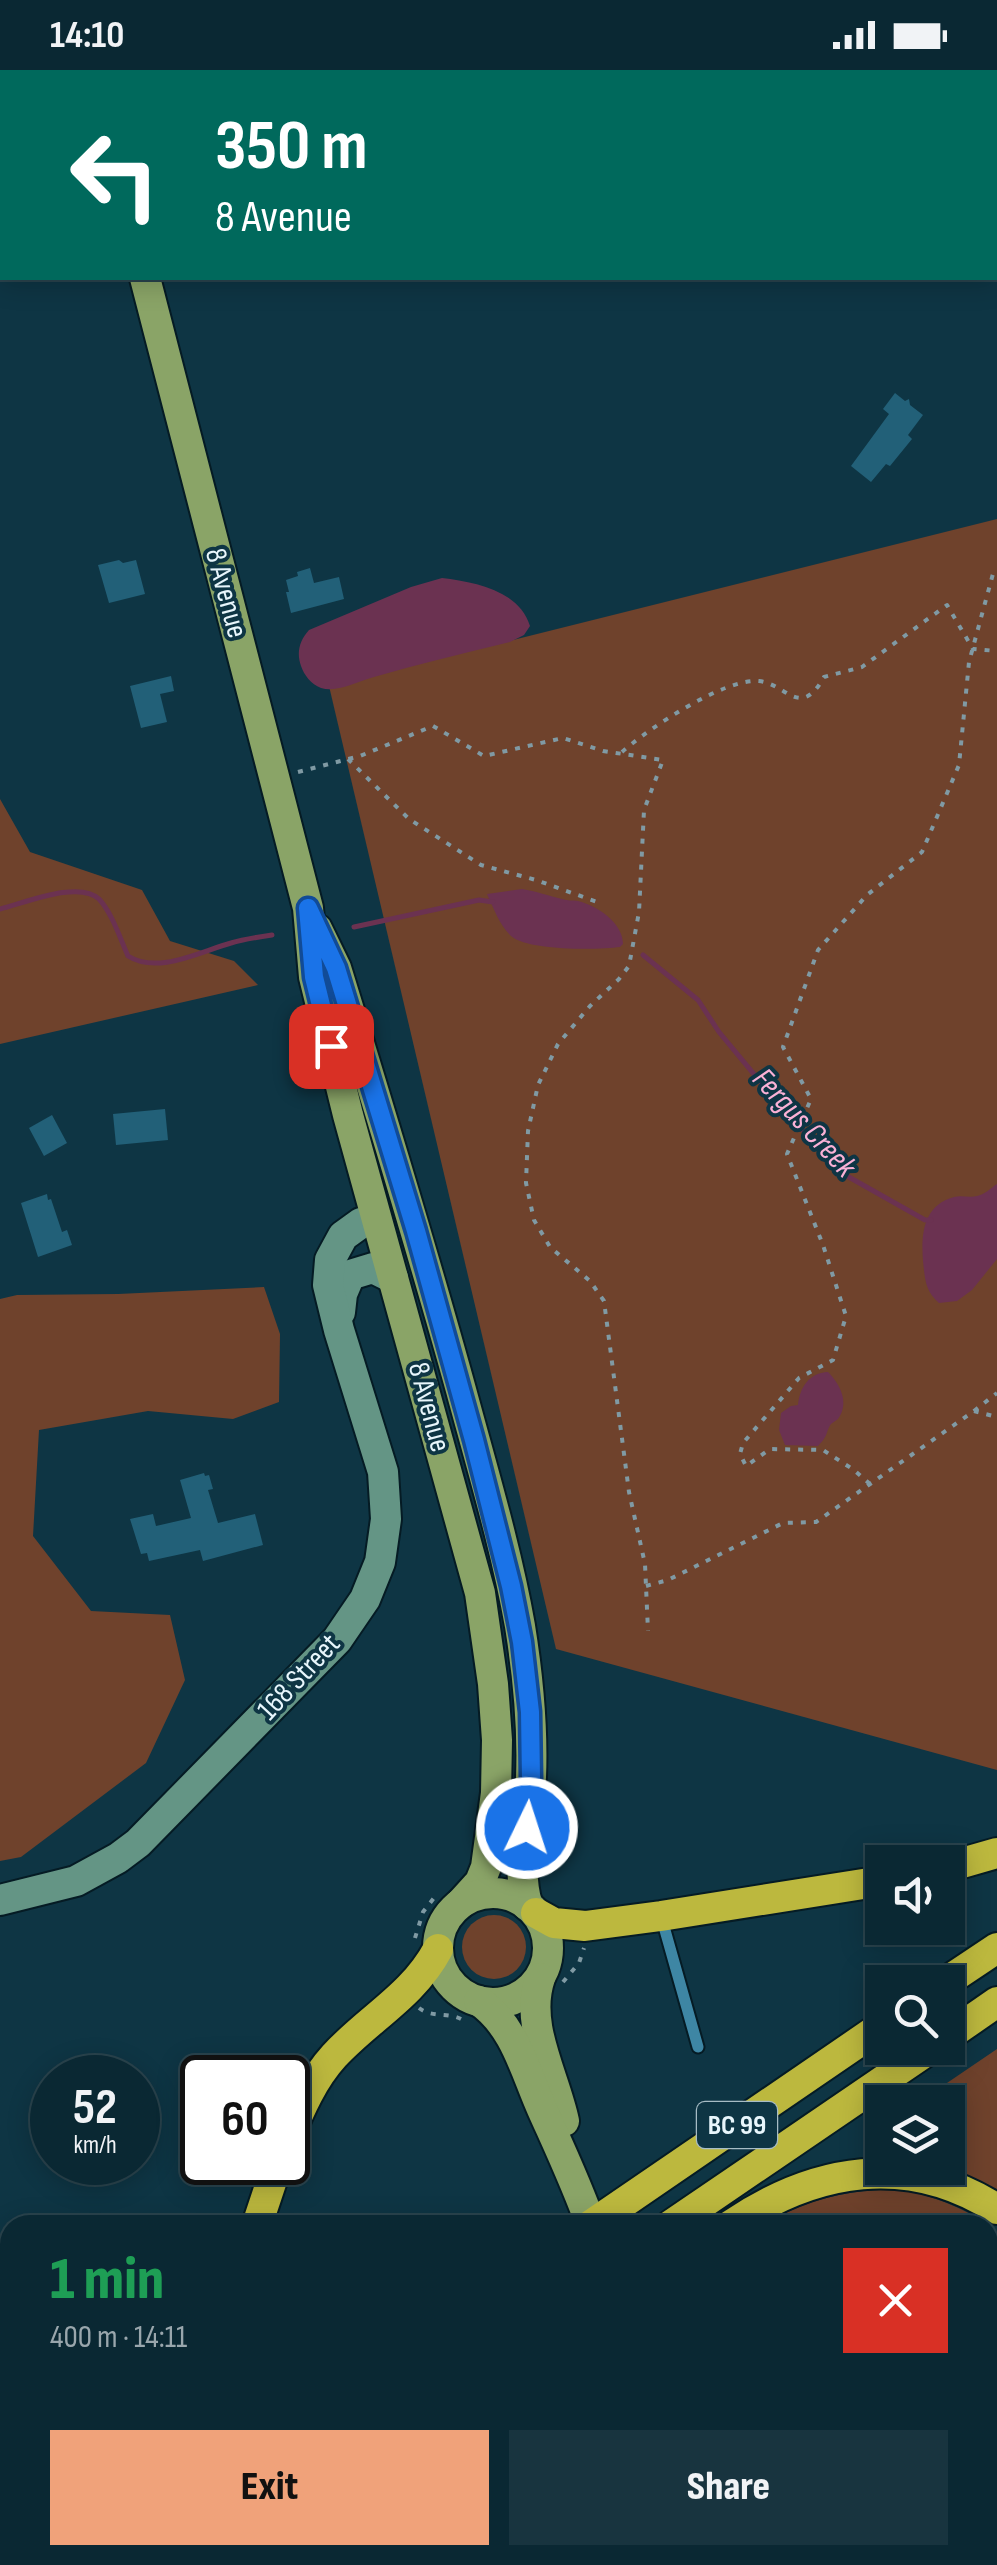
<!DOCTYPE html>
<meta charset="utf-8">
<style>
:root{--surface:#0a2833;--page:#18343f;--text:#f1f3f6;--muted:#99a6ac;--line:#2a444e;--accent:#f0a27a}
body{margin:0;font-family:"Sofia Sans Condensed",sans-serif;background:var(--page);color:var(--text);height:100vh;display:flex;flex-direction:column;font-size:38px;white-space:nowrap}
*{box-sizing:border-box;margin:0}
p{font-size:32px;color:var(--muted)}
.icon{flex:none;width:55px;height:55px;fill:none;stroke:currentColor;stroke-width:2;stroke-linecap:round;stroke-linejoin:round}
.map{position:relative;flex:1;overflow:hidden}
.side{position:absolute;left:0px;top:2145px;width:998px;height:350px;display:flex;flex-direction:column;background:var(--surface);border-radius:30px 30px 0 0;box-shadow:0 5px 25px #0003,0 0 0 2px var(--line)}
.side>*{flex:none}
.hud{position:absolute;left:0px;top:0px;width:998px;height:210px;box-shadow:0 5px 25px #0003,0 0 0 2px var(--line);background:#00695c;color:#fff;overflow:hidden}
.fabs{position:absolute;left:865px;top:1775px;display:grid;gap:20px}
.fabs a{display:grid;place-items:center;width:100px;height:100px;border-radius:0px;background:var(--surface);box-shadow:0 5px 25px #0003,0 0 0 2px var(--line);font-size:50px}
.speed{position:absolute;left:30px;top:1985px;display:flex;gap:20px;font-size:50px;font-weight:700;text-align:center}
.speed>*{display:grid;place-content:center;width:130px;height:130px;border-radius:50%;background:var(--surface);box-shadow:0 5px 25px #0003,0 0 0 2px var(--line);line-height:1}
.speed small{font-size:25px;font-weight:400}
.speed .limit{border:5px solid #111;border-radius:15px;background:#fff;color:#111}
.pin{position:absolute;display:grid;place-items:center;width:85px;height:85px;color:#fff;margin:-42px;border-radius:20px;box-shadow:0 5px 15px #0006}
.me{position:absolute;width:110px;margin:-55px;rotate:4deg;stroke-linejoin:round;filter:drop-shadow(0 0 8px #0008)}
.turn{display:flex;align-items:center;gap:35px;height:210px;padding:0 50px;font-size:45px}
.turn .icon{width:130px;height:130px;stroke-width:2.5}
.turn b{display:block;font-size:70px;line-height:85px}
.round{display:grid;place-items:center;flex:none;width:105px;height:105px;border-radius:0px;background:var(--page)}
.summary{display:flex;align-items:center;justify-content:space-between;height:170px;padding:0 50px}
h1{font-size:60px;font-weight:800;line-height:75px;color:#1e9e55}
.primary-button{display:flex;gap:20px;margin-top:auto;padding:20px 50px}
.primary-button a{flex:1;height:115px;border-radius:0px;background:var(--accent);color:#111;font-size:40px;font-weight:800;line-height:115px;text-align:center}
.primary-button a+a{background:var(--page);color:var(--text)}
.status{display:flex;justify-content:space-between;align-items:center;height:70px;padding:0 50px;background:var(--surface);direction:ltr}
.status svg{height:28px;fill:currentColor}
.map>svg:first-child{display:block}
</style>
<div class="status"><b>14:10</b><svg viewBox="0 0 49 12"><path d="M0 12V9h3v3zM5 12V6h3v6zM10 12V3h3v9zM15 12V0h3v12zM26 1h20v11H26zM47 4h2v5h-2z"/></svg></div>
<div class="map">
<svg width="997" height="2495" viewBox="0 0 997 2495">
<rect width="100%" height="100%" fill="#0e3544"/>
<!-- green -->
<g fill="#6f422c">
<path d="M997 449V1700L556 1579 329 616Z"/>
<path d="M0 729 30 782 142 820 170 871 234 891 258 915 0 974Z"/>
<path d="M264 1217 280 1264 279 1332 233 1349 148 1341 39 1360 33 1466 91 1541 170 1545 185 1610 146 1693 21 1787 0 1791V1229L17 1225 118 1224Z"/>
<circle cx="494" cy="1877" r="32"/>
<path d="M997 1979V2127L939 2098H948V2032H919Z"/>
<path d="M901 2119C938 2128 967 2138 997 2162V2495H759L752 2485H988V2155H762C810 2128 847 2120 901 2119Z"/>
<path d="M262 2485H683L686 2495H247Z"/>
</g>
<!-- water -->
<g fill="#6b3251">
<path d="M442 508C474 512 519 520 530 556L524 565 510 572C465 583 419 594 374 607 359 611 337 623 321 618 311 614 304 605 301 596 296 582 300 570 309 560L411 517Z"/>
<path d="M522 819C536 821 549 826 562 829 568 831 573 830 578 831 598 836 623 853 623 874L620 877C598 880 528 881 511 866 500 856 493 837 487 824Z"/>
<path d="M997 1114V1189L972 1220 957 1231 939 1233C925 1221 925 1209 923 1191 921 1165 923 1135 954 1127 961 1125 970 1128 977 1126 984 1125 991 1118 997 1114Z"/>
<path d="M828 1302C840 1314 850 1333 838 1349 836 1351 833 1352 831 1354 825 1363 829 1365 818 1376L785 1375 779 1360 781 1343 791 1336 798 1335C800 1317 809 1303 828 1302Z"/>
</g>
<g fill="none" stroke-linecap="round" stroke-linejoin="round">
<!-- stream -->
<g stroke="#6b3251" stroke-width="5">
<path d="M0 839C25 833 79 810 99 829 112 843 120 868 128 886 158 905 201 881 231 873 244 869 258 867 272 865"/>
<path d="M354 857 479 830 493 832"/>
<path d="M643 885 698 930 719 962 787 1044 847 1106 925 1150H931"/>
</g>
</g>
<!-- building -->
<g fill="#226078">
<path d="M895 323 905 331 909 329 910 335 923 345 908 365 912 369 890 396 886 394 871 412 851 396 889 344 883 339Z"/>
<path d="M119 490 123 493 136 490 145 524 109 533 98 495Z"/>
<path d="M310 498 314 513 339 507 344 529 291 543 286 522H289L286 510 298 506 297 502Z"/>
<path d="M171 606 174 621 160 624 167 652 141 658 130 616Z"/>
<path d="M165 1039 168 1070 116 1075 113 1044Z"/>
<path d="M52 1045 67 1073 44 1086 29 1058Z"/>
<path d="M47 1124 48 1130 51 1129 62 1162 67 1160 72 1175 38 1187 21 1133Z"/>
<path d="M204 1403 205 1406 209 1405 213 1419 208 1420 218 1453 255 1444 263 1475 203 1491 200 1480 149 1491 147 1483 141 1484 130 1449 153 1444 156 1456 191 1448 180 1410Z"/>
</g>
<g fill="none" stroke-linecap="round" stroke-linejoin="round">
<!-- lane casing -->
<g stroke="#051b24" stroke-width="15">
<path id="lane" d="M661 1846 698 1977"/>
</g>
<!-- street casing -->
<g stroke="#051b24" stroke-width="26">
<path id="street" d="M495 2 505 0"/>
</g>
<!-- secondary casing -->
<g stroke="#051b24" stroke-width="34">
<g id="secondary">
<path d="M340 1242 342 1224 350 1205 373 1198 393 1208"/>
<path d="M0 1830 76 1811 118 1788 138 1773 337 1570 365 1529 380 1492 386 1449 383 1402 339 1260 328 1215 330 1190 343 1166 361 1153 376 1149"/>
</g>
</g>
<!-- primary casing -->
<g stroke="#051b24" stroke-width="34">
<g id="primary">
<path d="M92 0 93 2"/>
<path d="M145 208 308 838 314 907 348 1045 480 1523 493 1614 497 1670 496 1723 486 1797 480 1812 461 1833"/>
<path d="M317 859 336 898C379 1038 422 1179 461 1320 482 1398 506 1477 520 1556 528 1606 533 1657 531 1707 529 1745 515 1800 528 1836"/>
<circle cx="493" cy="1878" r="55"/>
<path d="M540 1908C524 1955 554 2004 564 2051"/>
<path d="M479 1931C515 1956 525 2001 542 2039 559 2077 577 2115 591 2155"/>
<path d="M708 2485 713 2495"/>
</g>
</g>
<!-- highway casing -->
<g stroke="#051b24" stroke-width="34">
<g id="highway">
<path d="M948 1797 997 1783"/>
<path d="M536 1843 554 1853 585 1856 661 1846 882 1811"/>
<path d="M946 1912 997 1878"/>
<path d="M948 1966 997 1932"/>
<path d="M288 2068C300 2039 313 2009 334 1986 369 1948 413 1926 438 1879"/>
<path d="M257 2155 278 2092"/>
<path d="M591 2155 882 1956"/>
<path d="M671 2155 931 1978"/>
<path d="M731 2155C815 2098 908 2082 997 2139"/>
<path d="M735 2485 742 2495"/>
<path d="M32 2495 44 2485"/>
<path d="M94 2495 109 2485"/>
<path d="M174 2495 189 2485"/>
<path d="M217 2495 233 2485"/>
</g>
</g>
<!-- path -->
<g stroke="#809aa4" stroke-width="4" stroke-dasharray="5 8" stroke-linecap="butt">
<path d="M622 682C648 659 724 608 759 611 787 614 800 650 824 607L862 597 947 535 973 579 997 581"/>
<path d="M348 689 409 749 481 795 536 810 600 833"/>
<path d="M298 702 360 686 433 656 484 686 563 668 603 681 663 690 644 740 639 842 629 896 619 909 590 936 558 974 538 1015 528 1061 526 1113 534 1150 550 1177 590 1211 604 1231 629 1422 645 1494 648 1561"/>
<path d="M974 1341 997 1323"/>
<path d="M870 1414 854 1400 823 1380 770 1379 746 1396 740 1384 743 1373 799 1308 833 1290 846 1246 823 1175 787 1084 811 1029 783 977 818 880 867 825 922 782 959 695 969 592 994 500"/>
<path d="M646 1516 668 1510 783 1453 816 1452 974 1341 997 1347"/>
<path d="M415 1868 423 1842 437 1824"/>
<path d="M563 1912 579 1893 584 1878"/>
<path d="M419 1938C432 1948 447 1942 461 1949"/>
</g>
<!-- lane -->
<use href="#lane" stroke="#3e86a4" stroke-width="11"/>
<!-- street -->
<use href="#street" stroke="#3e86a4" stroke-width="22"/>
<!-- secondary -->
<use href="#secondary" stroke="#649585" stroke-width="30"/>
<!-- primary -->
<use href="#primary" stroke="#8aa467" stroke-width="30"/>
<!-- highway -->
<use href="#highway" stroke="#bcb83e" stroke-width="30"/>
</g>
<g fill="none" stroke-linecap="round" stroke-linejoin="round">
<!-- route casing -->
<g stroke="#114b97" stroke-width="25">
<path id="route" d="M331 976 314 907 308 838 336 898 416 1161 474 1370 511 1516 522 1572 530 1642 531 1709 527 1758"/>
</g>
<!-- route -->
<use href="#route" stroke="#1a73e8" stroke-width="18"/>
</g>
<g text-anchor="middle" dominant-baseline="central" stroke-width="8" stroke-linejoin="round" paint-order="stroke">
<!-- shield labels -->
<rect fill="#0e3544" stroke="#a7bcc5" stroke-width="2.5" x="697" y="2032" width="80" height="46" rx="8"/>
<g font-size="28" font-weight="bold" fill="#e8f6fc">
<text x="737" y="2055">BC 99</text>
</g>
<!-- street labels -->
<g font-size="30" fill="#e8f6fc" stroke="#0e3544">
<text transform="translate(226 523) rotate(75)">8 Avenue</text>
<text transform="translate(429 1337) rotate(75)">8 Avenue</text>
<text transform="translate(299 1607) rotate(-47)">168 Street</text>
</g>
<!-- water labels -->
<g font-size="32" font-style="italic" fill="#fab1d6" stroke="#0e3544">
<text transform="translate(804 1053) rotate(47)">Fergus Creek</text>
</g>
</g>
</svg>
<div class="fabs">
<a><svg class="icon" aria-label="sound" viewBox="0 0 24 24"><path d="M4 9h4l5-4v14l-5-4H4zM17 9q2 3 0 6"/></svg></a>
<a><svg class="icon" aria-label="search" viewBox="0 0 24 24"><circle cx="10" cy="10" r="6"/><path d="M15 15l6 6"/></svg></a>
<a><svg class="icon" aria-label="layers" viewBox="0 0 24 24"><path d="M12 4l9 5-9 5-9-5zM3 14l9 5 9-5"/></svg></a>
</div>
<div class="speed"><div>52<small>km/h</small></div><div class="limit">60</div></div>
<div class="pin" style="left:331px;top:976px;background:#d93025"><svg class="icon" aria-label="arrive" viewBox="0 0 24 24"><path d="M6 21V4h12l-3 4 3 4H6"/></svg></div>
<svg class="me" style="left:527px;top:1758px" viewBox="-20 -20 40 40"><circle r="17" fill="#1a73e8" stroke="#fff" stroke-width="3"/><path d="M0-11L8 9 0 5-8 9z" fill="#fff"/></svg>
<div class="hud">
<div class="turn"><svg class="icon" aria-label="left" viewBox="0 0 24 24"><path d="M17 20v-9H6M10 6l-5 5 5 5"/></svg><div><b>350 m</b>8 Avenue</div></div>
</div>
<section class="side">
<div class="summary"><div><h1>1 min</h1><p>400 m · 14:11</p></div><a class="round" style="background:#d93025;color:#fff"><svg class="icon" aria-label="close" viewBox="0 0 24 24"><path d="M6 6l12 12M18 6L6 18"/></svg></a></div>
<div class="primary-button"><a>Exit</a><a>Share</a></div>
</section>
</div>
